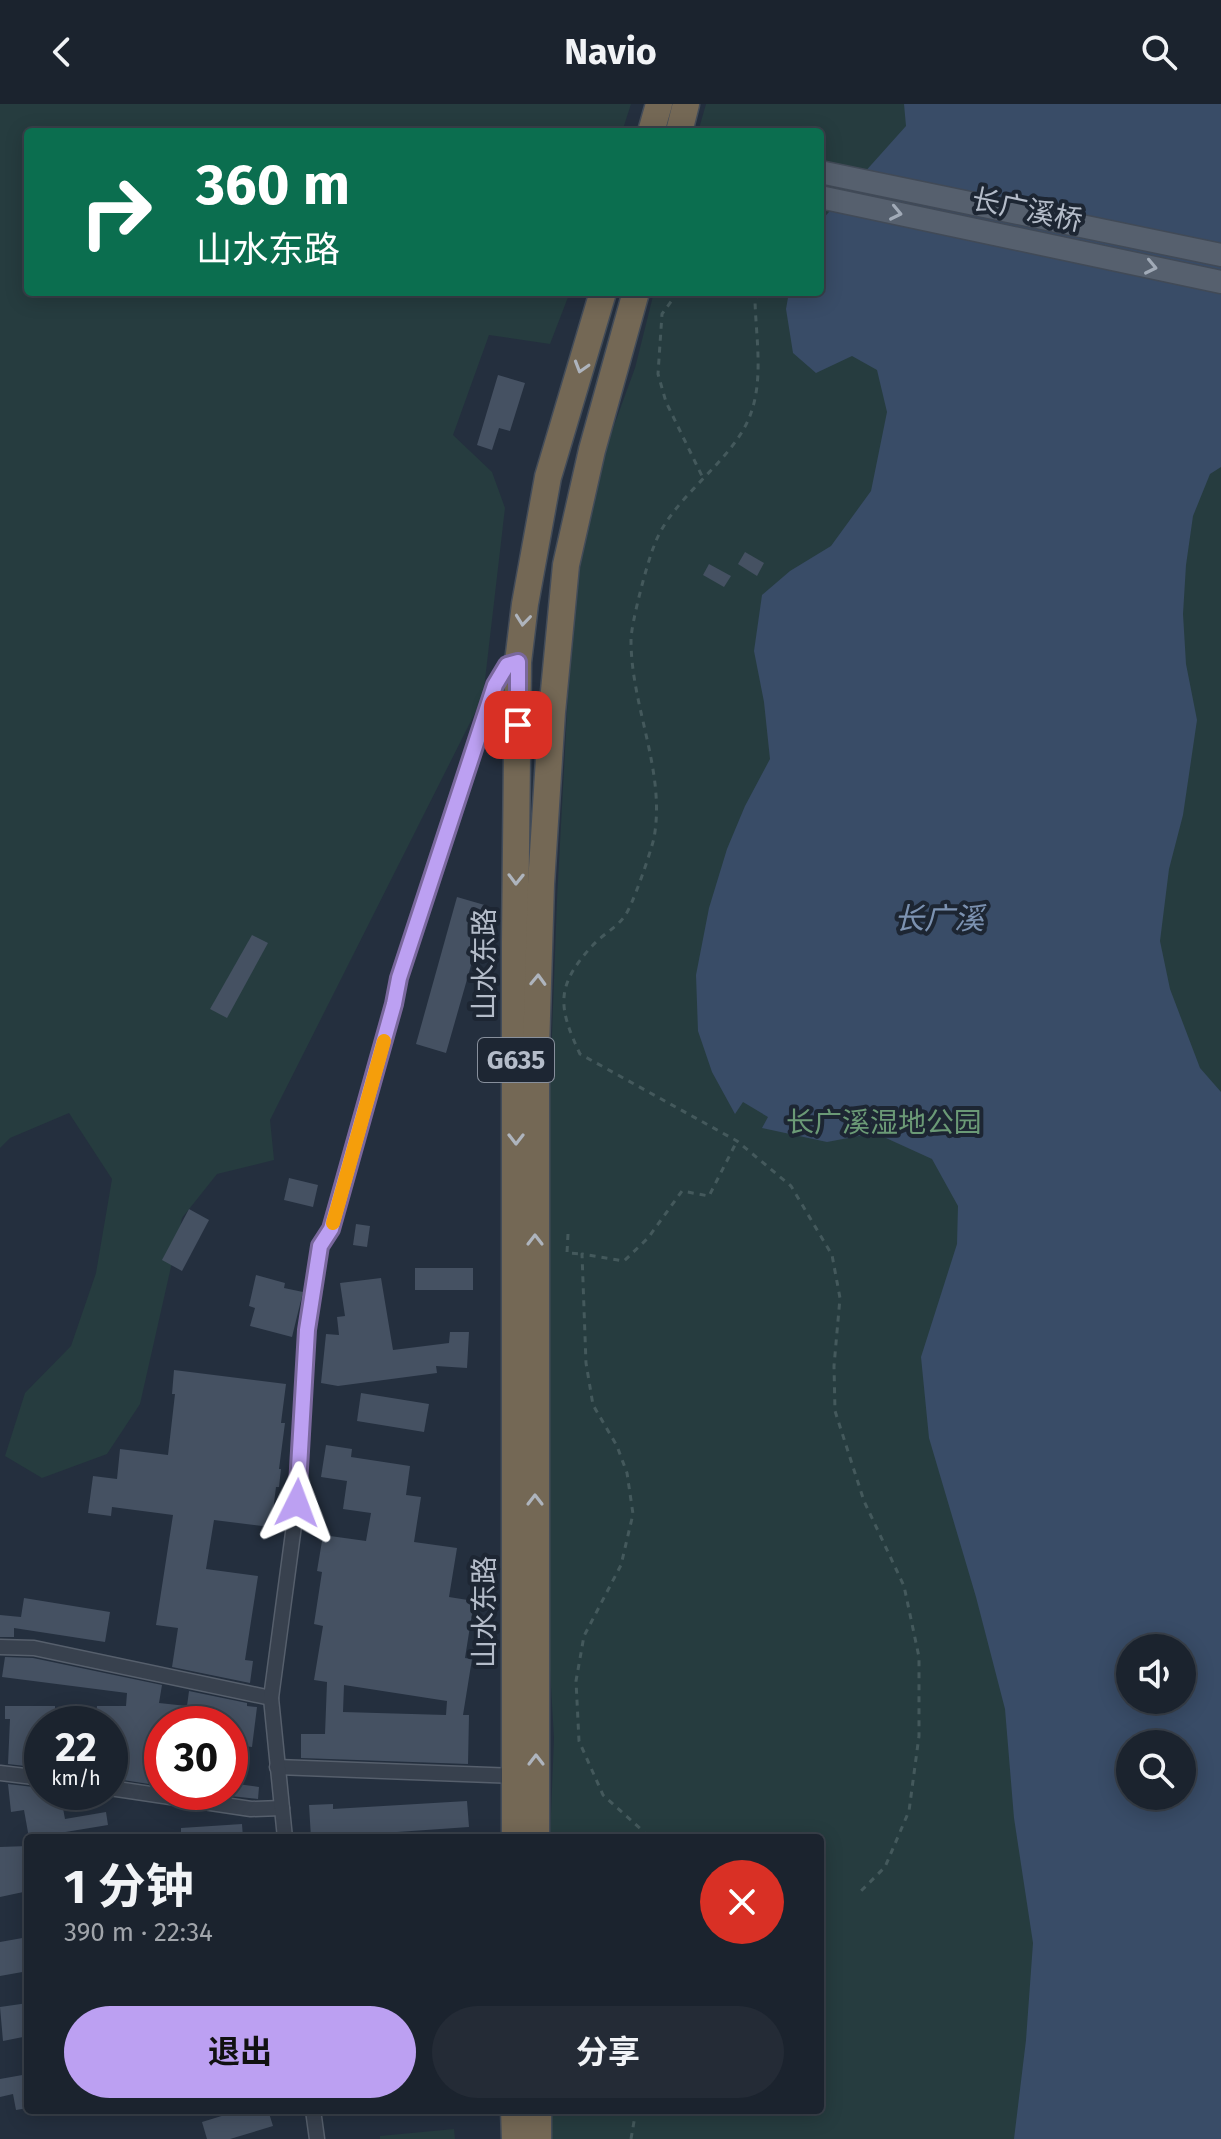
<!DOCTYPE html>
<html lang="zh">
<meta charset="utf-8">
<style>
:root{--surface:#1b232e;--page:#242b36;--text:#f1f3f6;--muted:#a0a4aa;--line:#39404a;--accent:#bca0f2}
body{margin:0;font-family:"Fira Sans","Noto Sans SC",sans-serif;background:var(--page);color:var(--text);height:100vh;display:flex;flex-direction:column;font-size:30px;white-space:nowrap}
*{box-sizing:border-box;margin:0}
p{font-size:26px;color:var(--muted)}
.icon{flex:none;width:44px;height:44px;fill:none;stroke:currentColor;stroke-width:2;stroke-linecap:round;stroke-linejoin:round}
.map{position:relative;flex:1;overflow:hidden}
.details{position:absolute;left:24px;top:1730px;width:800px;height:280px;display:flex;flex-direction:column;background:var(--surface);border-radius:8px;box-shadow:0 4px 20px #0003,0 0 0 2px var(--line)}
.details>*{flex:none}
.banner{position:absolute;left:24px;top:24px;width:800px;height:168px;border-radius:8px;box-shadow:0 4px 20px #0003,0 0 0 2px var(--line);background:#0b6e4f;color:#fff;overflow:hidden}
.buttons{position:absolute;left:1116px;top:1530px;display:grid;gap:16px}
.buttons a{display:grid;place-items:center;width:80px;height:80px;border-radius:50%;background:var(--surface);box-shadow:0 4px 20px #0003,0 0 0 2px var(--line);font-size:40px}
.speed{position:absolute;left:24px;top:1602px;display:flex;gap:16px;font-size:40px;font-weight:700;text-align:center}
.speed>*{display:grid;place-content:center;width:104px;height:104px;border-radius:50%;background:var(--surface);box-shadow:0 4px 20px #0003,0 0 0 2px var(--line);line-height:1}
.speed small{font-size:20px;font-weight:400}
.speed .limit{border:12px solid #d22;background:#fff;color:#111}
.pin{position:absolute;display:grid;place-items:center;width:68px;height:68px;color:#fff;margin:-34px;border-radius:16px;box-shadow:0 4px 12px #0006}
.me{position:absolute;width:88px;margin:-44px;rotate:3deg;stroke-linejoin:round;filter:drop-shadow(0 0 6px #0008)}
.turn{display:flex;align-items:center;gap:28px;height:168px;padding:0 40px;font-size:36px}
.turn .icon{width:104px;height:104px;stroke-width:2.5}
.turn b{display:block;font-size:56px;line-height:68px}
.round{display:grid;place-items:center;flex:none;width:84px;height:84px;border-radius:42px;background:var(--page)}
.summary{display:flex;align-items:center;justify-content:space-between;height:136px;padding:0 40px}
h1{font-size:48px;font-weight:700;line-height:60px}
.action{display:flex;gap:16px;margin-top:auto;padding:16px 40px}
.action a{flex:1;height:92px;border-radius:48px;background:var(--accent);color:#111;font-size:32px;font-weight:700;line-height:92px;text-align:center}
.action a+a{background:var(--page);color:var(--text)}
header{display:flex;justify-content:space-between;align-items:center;height:104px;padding:0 40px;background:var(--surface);font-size:36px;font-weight:700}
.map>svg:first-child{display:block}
</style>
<header><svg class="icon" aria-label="back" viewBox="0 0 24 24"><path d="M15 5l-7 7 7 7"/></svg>Navio<svg class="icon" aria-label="search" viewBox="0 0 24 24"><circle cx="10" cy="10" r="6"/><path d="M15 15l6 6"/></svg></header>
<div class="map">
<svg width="1221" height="2035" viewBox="0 0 1221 2035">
<rect width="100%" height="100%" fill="#242f3e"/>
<!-- green -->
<g fill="#263c3f" fill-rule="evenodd">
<path d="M0 0H631L622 28H28V188H570L550 240 489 231 453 331 492 368 505 404 483 593 270 1016 274 1056 217 1070 182 1114 140 1300 107 1350 42 1374 5 1352 25 1289 71 1242 96 1169 112 1075 69 1009 10 1034 0 1044Z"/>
<path d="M706 0H1221V2035H550V2006H820V1734H550L554 1634 548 1533V1037L557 795 572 516 587 418 608 338 635 264 654 188H820V28H698ZM1130 1544H1182V1596H1130ZM1130 1640H1182V1692H1130Z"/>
<path d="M454 2025 455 2035H380V2032Z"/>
</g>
<!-- water -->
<path fill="#394c67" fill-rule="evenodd" d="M904 0H1221V363L1210 370 1193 412 1186 461 1183 510 1186 560 1197 616 1183 711 1169 765 1160 837 1170 885 1200 964 1221 988V2035H1014L1026 1936 1033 1839 1014 1714 1005 1605 976 1493 929 1334 921 1253 957 1140 958 1102 932 1055 875 1029 827 1038 762 1024 768 1013 743 998 735 1010 712 968 698 927 696 871 709 804 727 745 745 702 770 655 764 598 754 547 762 491 790 467 831 442 871 387 887 308 877 266 852 252 816 269 793 249 786 205 789 188H820V118L906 22ZM1130 1544H1182V1596H1130ZM1130 1640H1182V1692H1130Z"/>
<!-- building -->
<g fill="#455162" fill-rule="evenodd">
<path d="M498 271 525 279 510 327 499 324 492 346 477 341Z"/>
<path d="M745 448 764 459 757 472 738 460Z"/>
<path d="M709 460 731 472 724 483 703 471Z"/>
<path d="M457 793 488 802 446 949 416 940Z"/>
<path d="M252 831 268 839 227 914 210 905Z"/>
<path d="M289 1074 318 1081 313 1103 284 1096Z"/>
<path d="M189 1105 209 1116 182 1167 162 1156Z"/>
<path d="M356 1120 370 1122 367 1143 353 1141Z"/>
<rect x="415" y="1164" width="58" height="22"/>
<path d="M256 1171 285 1179 284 1184 303 1188 292 1233 250 1222 255 1204 249 1202Z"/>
<path d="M381 1174 393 1246 449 1239 450 1228H469L467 1264 436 1262 437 1269 338 1282 321 1279 326 1230 339 1231 337 1213 345 1212 340 1179Z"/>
<path d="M174 1266 286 1280 281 1319H285L279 1365H281L279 1383H276L271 1423 214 1416 206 1465 258 1472 245 1556 253 1557 250 1579 172 1563 178 1524 156 1521 173 1411 112 1403 111 1412 88 1409 93 1372 117 1375 120 1345 168 1351 175 1290H172Z"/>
<path d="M361 1289 429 1300 424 1328 357 1317Z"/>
<path d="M326 1341 352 1345 351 1353 410 1362 406 1391 421 1393 414 1438 457 1444 449 1493 474 1497 465 1554 472 1555 463 1611H469L468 1660 301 1654V1630H325L327 1578 314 1576 323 1522 314 1520 322 1468 317 1467 323 1431 366 1437 371 1409 343 1405 347 1377 321 1373ZM344 1581 447 1597 446 1611 343 1608Z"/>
<path d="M24 1494 110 1508 105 1538 14 1524V1533H0V1511L21 1513Z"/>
<path d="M5 1553 33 1554 162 1581 159 1599 187 1602 189 1587 247 1599V1602L257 1603 252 1643 230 1640V1620H162V1682L110 1674V1620H95L97 1602H126L127 1589 2 1573Z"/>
<path d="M5 1602H55V1620H42V1664L8 1660 10 1615H5Z"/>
<path d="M230 1679 259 1683 258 1695 230 1692Z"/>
<path d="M8 1680 42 1684V1688H60L65 1715 106 1708 108 1721 29 1734 24 1706 11 1708Z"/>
<path d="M467 1697 469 1723 311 1734 309 1701 333 1700V1705Z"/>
<path d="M242 1720 243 1734H181V1724Z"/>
<path d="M28 1742V1787L0 1793V1743Z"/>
<path d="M28 1833V1867L0 1872V1838Z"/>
<path d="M28 1899V1932L3 1937 0 1903Z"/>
<path d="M28 1970V2004L16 2006 13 1990 0 1993V1975Z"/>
<path d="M241 2006H268L273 2022 230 2035H207L202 2018Z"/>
</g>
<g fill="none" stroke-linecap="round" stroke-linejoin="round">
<!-- street casing -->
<g stroke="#565f6c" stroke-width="17">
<g id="street">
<path d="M0 1543 34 1544 271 1594"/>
<path d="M277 1663 516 1672"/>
<path d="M0 1669 42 1674"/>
<path d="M110 1684 251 1705 282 1704"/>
<path d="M285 1734 271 1594 297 1399 307 1226 320 1142 331 1125 394 900 399 874 495 581 507 561 518 558"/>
<path d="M313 2006 317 2035"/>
</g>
</g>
<!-- primary casing -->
<g stroke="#414a57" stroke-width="25">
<g id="primary">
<path d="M820 68 1221 151"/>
<path d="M820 93 1221 178"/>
</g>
</g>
<!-- highway casing -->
<g stroke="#434c59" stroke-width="29">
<g id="highway">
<path d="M651 28 659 0"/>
<path d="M679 28 686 0"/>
<path d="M515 1734V837L518 558 525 500 548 373 603 188"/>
<path d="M536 1734V945L541 780 552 608 566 461 592 346 636 188"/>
<path d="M514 2006 515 2035"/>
<path d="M538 2006V2035"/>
</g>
</g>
<!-- path -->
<g stroke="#44595c" stroke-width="3" stroke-dasharray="6 6" stroke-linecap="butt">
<path d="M678 188 662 210 658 270 666 298 702 372"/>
<path d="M758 188 755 197C756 232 763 272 752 306 737 356 672 391 654 442 647 459 631 520 631 536 631 603 666 667 654 734 651 747 632 804 624 813 616 824 602 831 593 841 555 882 558 903 580 950L737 1037 791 1082 832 1151 840 1194 834 1262 835 1307 864 1397 904 1482 919 1553V1632L909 1707 885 1763 861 1787"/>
<path d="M568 1130 567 1149 582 1150"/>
<path d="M646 1734 644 1728 603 1691 579 1637 576 1577 584 1532 621 1461 633 1410 627 1369 617 1342 593 1301 586 1259 582 1150 624 1157 648 1134 682 1087 709 1092 736 1039"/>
<path d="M631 2035 636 2006"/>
</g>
<!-- street -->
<use href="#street" stroke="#38414e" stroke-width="14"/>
<!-- primary -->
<use href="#primary" stroke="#56606e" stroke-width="22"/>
<!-- highway -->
<use href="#highway" stroke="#746855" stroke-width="26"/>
</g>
<!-- one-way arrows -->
<defs><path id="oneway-chevron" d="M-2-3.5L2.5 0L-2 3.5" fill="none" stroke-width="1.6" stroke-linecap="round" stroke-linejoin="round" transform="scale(2)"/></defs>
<g stroke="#a1aab7">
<use href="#oneway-chevron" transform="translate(896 109) rotate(12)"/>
<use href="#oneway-chevron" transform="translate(1151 163) rotate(12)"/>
</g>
<g stroke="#aeb4bd">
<use href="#oneway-chevron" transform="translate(581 263) rotate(107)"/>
<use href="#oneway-chevron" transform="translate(523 516) rotate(96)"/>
<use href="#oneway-chevron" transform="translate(516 775) rotate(91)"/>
<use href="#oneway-chevron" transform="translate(538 876) rotate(-88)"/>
<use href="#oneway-chevron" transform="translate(516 1035) rotate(90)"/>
<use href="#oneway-chevron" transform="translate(535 1136) rotate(-90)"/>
<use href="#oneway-chevron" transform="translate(535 1396) rotate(-90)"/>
<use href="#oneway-chevron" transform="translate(536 1656) rotate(-90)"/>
</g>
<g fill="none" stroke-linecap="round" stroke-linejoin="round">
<!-- route casing -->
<g stroke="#7a689d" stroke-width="20">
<path id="route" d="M297 1399 307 1226 320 1142 331 1125 394 900 399 874 495 581 507 561 518 558V621"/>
</g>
<!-- route -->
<use href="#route" stroke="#bca0f2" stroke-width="14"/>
<!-- slow -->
<path stroke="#f59e0b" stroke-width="14" d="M333 1119 384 937"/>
</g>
<g text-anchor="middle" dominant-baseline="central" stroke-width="8" stroke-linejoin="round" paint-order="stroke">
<!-- shield labels -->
<rect fill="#1d2633" stroke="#878f9c" stroke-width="2" x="478" y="934" width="76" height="44" rx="6"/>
<g font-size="26" font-weight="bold" fill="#b4bcc9">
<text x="516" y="956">G635</text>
</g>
<!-- street labels -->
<g font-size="28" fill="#b4bcc9" stroke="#1d2633">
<text transform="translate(1027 106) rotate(12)">长广溪桥</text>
<text transform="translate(484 860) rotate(-90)">山水东路</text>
<text transform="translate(484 1508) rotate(-90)">山水东路</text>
</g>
<!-- park labels -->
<g font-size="28" fill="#6b9a76" stroke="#1d2633">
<text x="884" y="1018">长广溪湿地公园</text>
</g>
<!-- water labels -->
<g font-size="30" font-style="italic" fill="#7c92b1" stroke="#1d2633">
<text x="939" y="815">长广溪</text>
</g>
</g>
</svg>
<div class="buttons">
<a><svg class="icon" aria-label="sound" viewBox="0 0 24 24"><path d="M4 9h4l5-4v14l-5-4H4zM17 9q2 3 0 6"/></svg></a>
<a><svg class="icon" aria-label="search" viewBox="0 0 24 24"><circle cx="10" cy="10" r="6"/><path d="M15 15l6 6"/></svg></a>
</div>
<div class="speed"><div>22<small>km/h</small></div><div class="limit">30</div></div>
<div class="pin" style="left:518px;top:621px;background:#d93025"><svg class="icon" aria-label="arrive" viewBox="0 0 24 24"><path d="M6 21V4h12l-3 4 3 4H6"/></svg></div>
<svg class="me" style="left:297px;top:1399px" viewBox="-20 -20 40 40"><path d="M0-17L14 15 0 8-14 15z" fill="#bca0f2" stroke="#fff" stroke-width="4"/></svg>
<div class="banner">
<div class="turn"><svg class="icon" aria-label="right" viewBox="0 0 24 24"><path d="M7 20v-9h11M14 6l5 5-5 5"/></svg><div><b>360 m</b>山水东路</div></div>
</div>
<section class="details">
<div class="summary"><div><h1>1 分钟</h1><p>390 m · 22:34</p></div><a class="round" style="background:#d93025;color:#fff"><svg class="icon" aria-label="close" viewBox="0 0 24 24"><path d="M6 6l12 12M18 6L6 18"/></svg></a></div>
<div class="action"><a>退出</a><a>分享</a></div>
</section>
</div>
